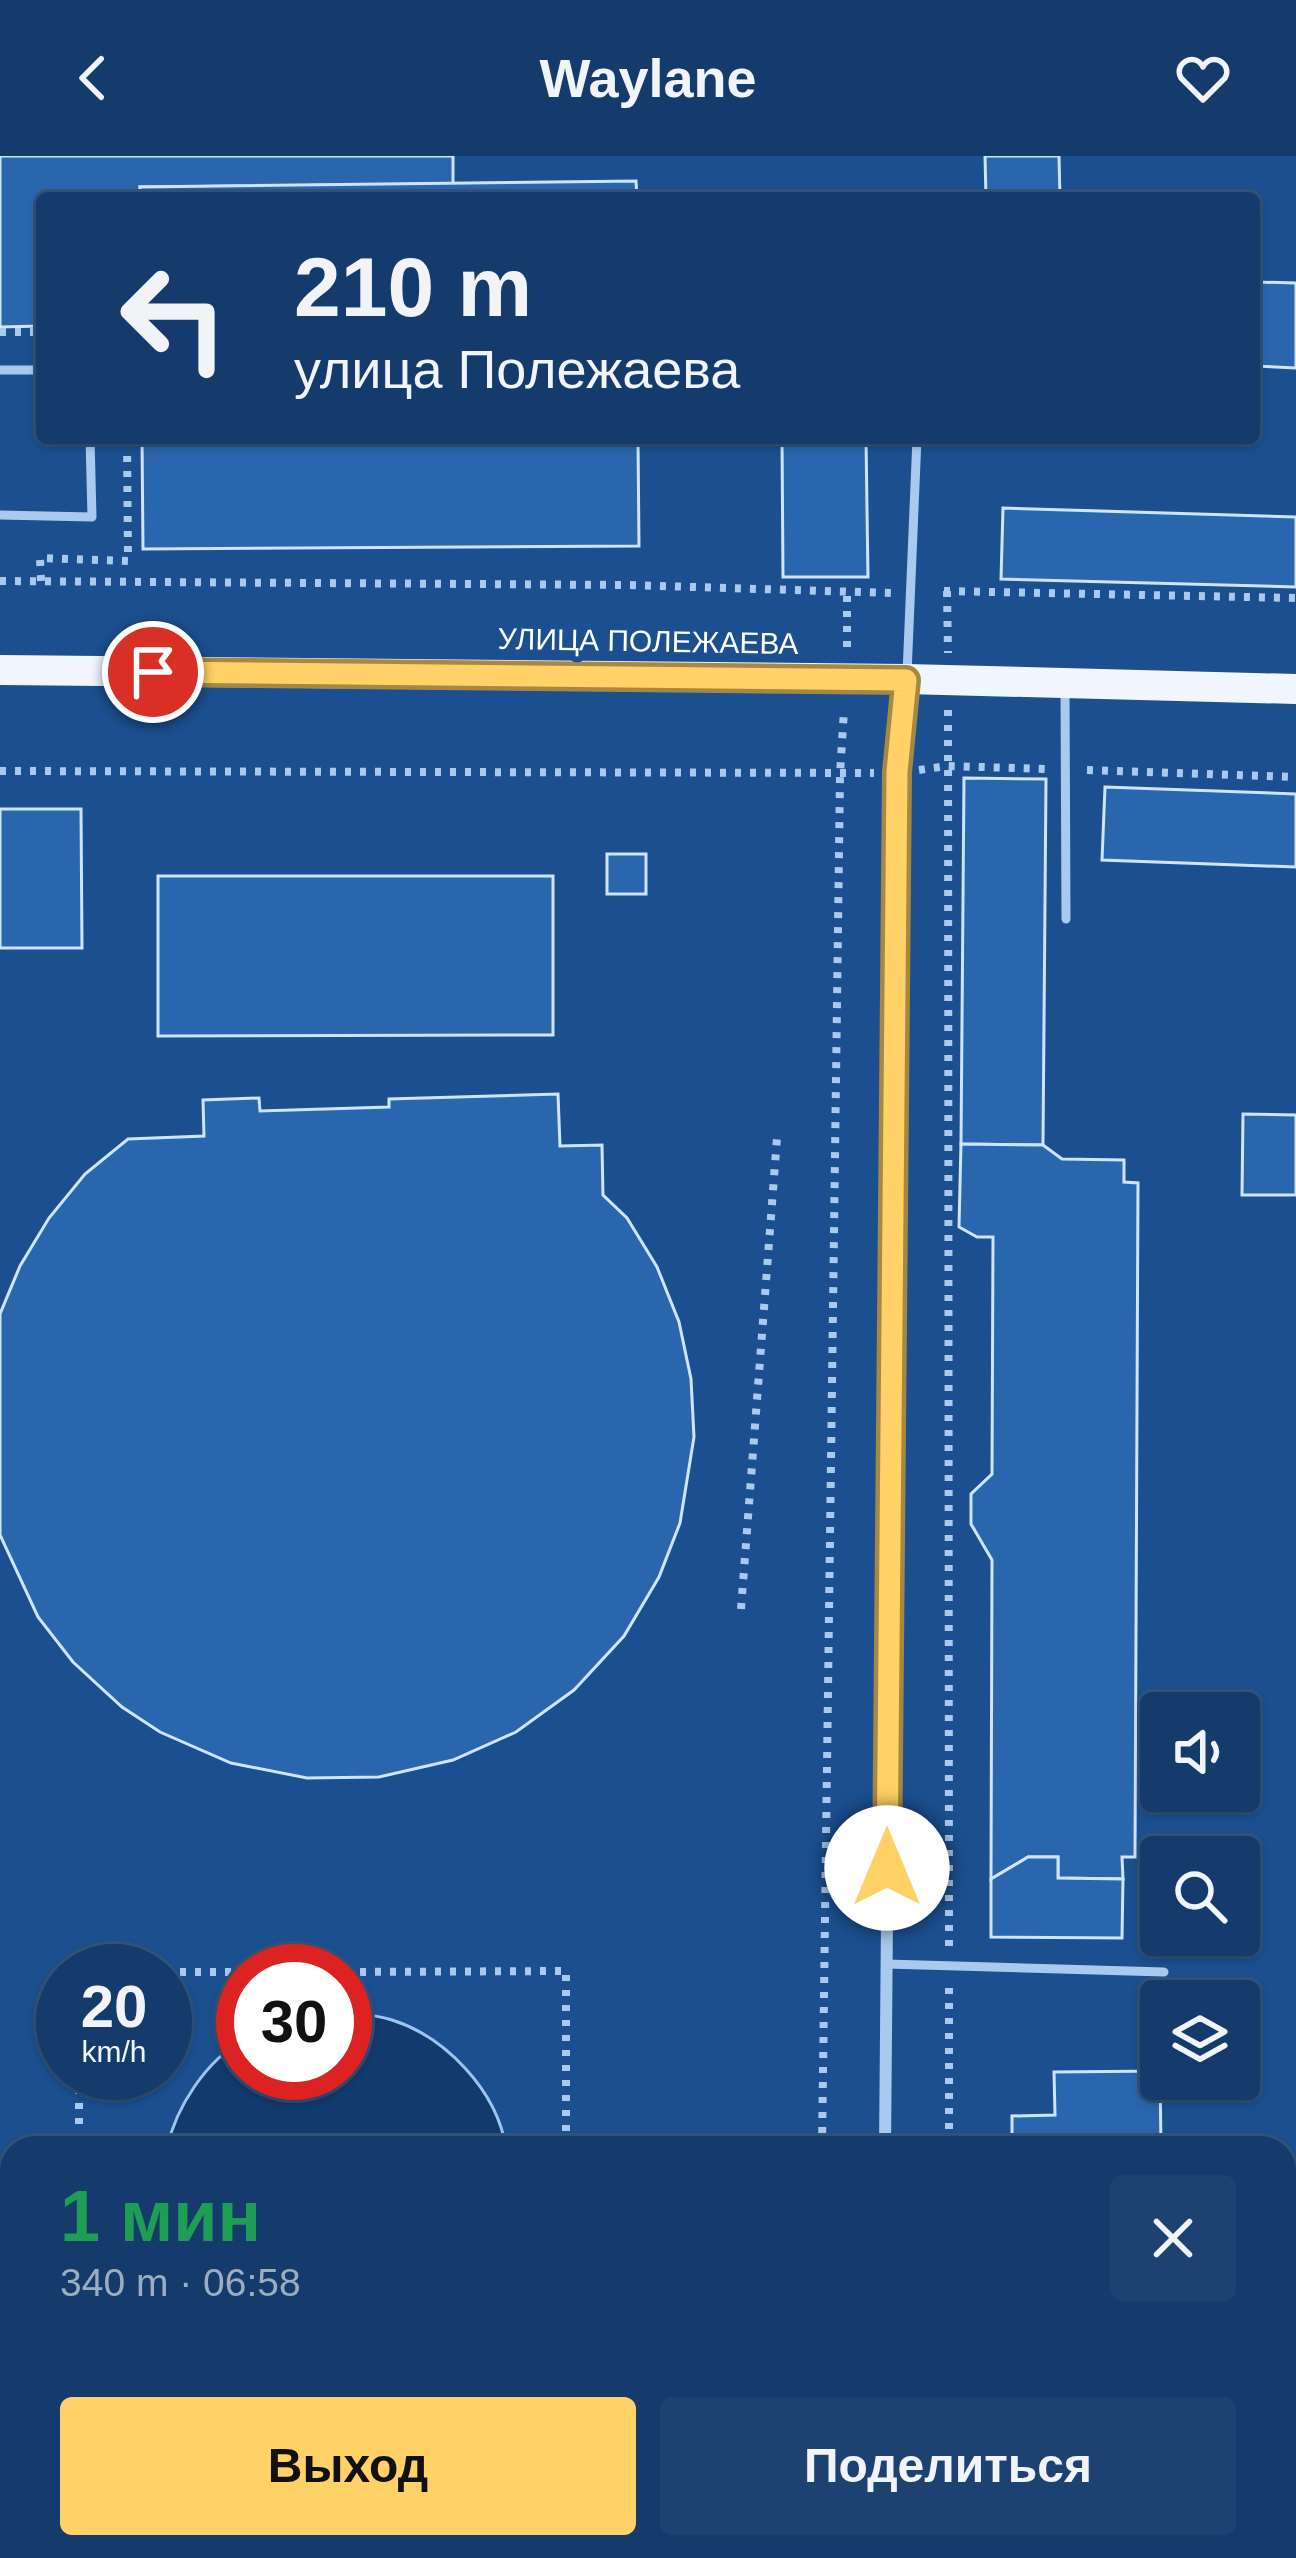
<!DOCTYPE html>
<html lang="ru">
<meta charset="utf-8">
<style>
:root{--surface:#143b6b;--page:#1d4271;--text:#f1f3f6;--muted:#9dadc1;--line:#33557e;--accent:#ffd166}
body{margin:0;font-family:Helvetica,sans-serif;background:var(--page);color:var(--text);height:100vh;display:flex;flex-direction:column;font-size:45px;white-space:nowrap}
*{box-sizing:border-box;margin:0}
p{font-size:39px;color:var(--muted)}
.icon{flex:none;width:66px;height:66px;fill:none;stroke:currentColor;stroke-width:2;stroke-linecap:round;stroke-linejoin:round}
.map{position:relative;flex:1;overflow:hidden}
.sheet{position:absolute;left:0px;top:1980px;width:1296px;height:423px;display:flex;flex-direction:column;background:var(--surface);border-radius:36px 36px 0 0;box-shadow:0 3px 9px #0004,0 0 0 3px var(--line)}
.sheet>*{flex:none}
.top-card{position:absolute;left:36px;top:36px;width:1224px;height:252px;border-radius:12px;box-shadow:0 3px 9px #0004,0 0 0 3px var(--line);background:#143b6b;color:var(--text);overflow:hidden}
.buttons{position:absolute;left:1140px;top:1536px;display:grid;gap:24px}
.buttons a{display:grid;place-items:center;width:120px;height:120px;border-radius:12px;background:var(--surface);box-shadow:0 3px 9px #0004,0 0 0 3px var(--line);font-size:60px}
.speed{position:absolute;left:36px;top:1788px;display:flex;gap:24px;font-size:60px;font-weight:700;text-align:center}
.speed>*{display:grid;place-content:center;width:156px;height:156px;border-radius:50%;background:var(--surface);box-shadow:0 3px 9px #0004,0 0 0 3px var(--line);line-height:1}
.speed small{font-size:30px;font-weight:400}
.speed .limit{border:18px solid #d22;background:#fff;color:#111}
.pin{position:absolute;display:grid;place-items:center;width:102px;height:102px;color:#fff;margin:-51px;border:6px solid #fff;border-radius:50%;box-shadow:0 3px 12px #0007}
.me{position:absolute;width:132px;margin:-66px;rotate:0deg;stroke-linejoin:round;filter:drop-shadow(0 0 9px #0008)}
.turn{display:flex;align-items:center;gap:42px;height:252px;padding:0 60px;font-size:54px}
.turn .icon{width:156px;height:156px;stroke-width:2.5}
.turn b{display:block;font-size:84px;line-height:102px}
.round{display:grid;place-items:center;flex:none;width:126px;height:126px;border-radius:12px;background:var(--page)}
.head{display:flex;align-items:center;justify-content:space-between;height:204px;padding:0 60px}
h1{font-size:72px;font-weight:700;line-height:90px;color:#1e9e55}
.action{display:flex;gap:24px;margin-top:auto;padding:24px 60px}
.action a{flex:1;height:138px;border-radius:12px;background:var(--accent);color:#111;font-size:48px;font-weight:700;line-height:138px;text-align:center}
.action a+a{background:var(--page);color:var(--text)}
header{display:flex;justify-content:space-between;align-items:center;height:156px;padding:0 60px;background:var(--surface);font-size:54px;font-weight:700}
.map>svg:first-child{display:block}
</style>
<header><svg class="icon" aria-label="back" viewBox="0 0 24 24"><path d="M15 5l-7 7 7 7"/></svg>Waylane<svg class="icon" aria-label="heart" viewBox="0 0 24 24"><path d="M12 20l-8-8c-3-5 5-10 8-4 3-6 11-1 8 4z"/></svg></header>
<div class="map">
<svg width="1296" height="2402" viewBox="0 0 1296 2402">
<rect width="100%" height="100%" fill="#1b4f8f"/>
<!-- water -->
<path fill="#123a6d" stroke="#9cc4f0" stroke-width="3" d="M345 1856C360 1858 377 1859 392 1864 446 1881 497 1935 506 1992H167C176 1951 206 1905 243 1884V1917H345Z"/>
<!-- building -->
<g fill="#2a66ad" stroke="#cfe3fa" stroke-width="3">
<path d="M0 0H453V28L140 31 141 42H42V170L0 171Z"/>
<path d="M985 0H1059L1060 42H986Z"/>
<path d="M636 25 637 42H141L140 31Z"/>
<path d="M1256 126 1296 127V212L1254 210Z"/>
<path d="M142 282H638L639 390 143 393Z"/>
<path d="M782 282H866L868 421H783Z"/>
<path d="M1003 352 1296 361V431L1001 423Z"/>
<path d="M964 622 1046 623 1043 989 961 988Z"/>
<path d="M1105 631 1296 638V711L1102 704Z"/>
<path d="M0 653H81L82 792H0Z"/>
<rect x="607" y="698" width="39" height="40"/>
<path d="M158 720H553V879L158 880Z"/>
<path d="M558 938 560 990 602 989 603 1039 627 1062 657 1111 679 1166 691 1223 694 1281 680 1367 659 1421 624 1480 574 1534 516 1576 453 1604 379 1621 307 1622 231 1607 160 1576 122 1551 73 1506 38 1461 0 1379V1158L20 1110 49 1062 85 1018 128 983 204 980 203 944 259 942 260 955 389 951V943Z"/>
<path d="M1243 958 1296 959V1039H1242Z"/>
<path d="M961 988 1043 989 1062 1003 1124 1004V1026L1138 1027 1135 1701H1122L1123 1723 1058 1722V1701H1028L991 1723 992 1404 971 1368V1338L992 1318 993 1081H977L959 1071Z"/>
<path d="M1028 1701H1058V1722L1123 1723 1122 1782 991 1781V1723Z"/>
<path d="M1160 1915 1161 1992H1012V1960L1055 1959 1054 1916Z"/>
<rect x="1284" y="2036" width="12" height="131"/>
<path d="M0 2348 12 2351V2391H134L133 2402H0Z"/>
<path d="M972 2391H1283V2401L972 2402Z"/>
</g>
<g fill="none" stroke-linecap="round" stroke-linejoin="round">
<!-- path -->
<g stroke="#a9c9ee" stroke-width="8" stroke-dasharray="6 9" stroke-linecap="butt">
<path d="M0 176H42"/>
<path d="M0 425 627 429 893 437"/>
<path d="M41 425 40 402 128 405 127 282"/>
<path d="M944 435 1296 442"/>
<path d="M947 435 948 497"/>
<path d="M847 491V433"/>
<path d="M948 554 949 1793"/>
<path d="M919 614 947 610 1048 613"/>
<path d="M1087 614 1296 621"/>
<path d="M0 615 874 617"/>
<path d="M741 1453 777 982"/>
<path d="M165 1816H243"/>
<path d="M345 1816 566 1815V1992"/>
<path d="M949 1832V1992"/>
<path d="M79 1917V1992"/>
<path d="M822 1992 840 618 844 554"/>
<path d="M1284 2199 1296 2198"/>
<path d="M0 2254H12"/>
<path d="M1284 2312H1296"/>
<path d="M291 2391 302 2402"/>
<path d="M670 2391 672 2402"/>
<path d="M949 2391V2402"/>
<path d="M514 2402 525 2391"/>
<path d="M760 2402V2391"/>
<path d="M819 2402V2391"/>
</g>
<!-- lane -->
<g stroke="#a9c9ee" stroke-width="9">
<path d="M0 214H42"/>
<path d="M0 359 92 361 90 282"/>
<path d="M907 518 917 282"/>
<path d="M1065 532 1066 763"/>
<path d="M886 1808 1164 1816"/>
</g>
<!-- street -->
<g stroke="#a9c9ee" stroke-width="12">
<path d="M885 1992 897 617 906 525"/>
<path d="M1284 2245 1296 2244"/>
<path d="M886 2391V2402"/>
</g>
<!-- primary -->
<path stroke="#f0f6ff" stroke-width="30" d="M0 514 906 523 1296 533"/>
</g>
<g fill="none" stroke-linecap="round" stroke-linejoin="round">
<!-- route casing -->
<g stroke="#a68842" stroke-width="30">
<path id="route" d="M153 516 906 524 897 616 887 1712"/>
</g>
<!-- route -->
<use href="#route" stroke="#ffd166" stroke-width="21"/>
</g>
<g text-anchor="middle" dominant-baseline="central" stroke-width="12" stroke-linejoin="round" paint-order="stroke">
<!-- street labels -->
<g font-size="30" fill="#fff" stroke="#1b4f8f">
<text transform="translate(648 485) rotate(1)">УЛИЦА ПОЛЕЖАЕВА</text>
</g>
</g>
</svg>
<div class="buttons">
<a><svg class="icon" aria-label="sound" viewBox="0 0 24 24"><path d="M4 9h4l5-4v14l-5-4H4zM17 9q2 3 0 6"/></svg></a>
<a><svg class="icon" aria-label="search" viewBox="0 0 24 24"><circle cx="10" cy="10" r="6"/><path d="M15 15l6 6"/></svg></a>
<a><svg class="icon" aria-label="layers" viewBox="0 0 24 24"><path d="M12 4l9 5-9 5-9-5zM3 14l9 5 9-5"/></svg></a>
</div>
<div class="speed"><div>20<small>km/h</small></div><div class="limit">30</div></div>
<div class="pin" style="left:153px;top:516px;background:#d93025"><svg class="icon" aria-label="arrive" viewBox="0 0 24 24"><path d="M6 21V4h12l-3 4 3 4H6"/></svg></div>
<svg class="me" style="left:887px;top:1712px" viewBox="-20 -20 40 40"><circle r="19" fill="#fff"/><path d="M0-13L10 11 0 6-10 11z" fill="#ffd166"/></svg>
<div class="top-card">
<div class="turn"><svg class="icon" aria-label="left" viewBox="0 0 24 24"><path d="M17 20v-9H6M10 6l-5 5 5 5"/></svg><div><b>210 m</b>улица Полежаева</div></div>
</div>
<section class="sheet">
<div class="head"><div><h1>1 мин</h1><p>340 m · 06:58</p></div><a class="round"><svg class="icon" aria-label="close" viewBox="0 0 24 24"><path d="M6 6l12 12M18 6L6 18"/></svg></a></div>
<div class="action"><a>Выход</a><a>Поделиться</a></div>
</section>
</div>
